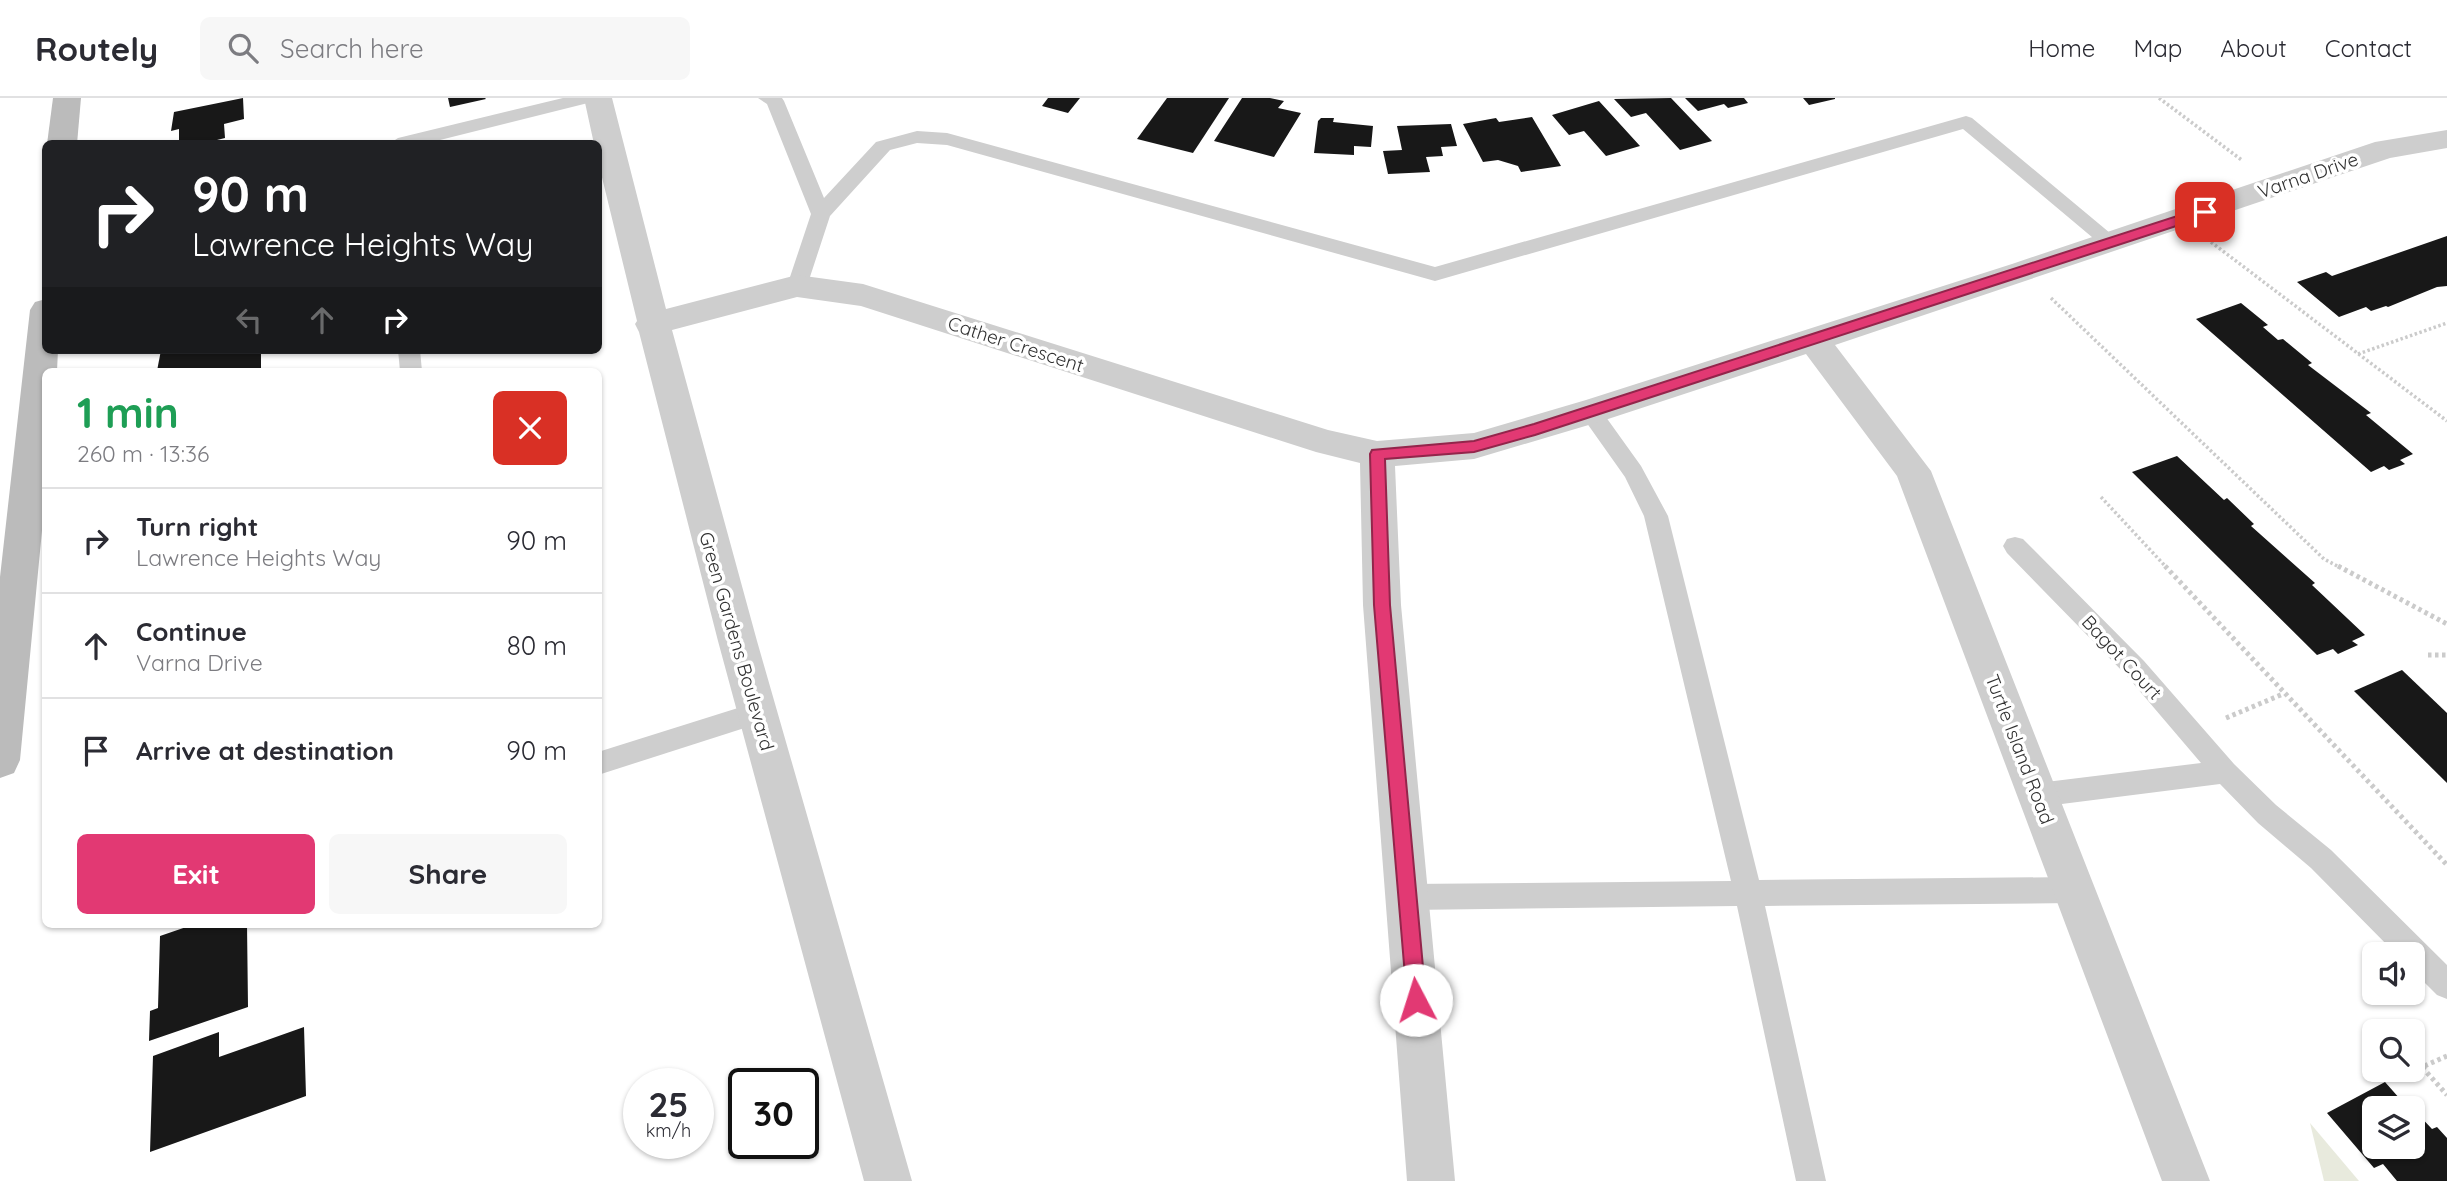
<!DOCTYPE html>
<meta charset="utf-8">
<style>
:root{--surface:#fff;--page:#f7f7f7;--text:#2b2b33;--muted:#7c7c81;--line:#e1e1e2;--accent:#e23973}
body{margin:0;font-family:Quicksand,sans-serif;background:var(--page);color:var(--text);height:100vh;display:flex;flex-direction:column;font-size:26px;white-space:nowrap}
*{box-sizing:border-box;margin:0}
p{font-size:23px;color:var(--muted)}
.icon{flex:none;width:38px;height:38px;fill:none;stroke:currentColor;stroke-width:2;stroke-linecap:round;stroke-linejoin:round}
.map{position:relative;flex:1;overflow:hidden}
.panel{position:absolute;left:42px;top:270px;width:560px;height:560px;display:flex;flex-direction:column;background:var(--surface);border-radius:10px;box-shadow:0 2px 5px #0004}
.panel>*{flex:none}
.hud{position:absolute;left:42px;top:42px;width:560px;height:214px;border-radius:10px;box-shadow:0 2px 5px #0004;background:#202124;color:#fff;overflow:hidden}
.controls{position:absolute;left:2362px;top:844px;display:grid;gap:14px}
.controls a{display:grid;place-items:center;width:63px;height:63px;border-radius:10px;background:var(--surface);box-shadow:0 2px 5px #0004;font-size:35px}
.speed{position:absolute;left:623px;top:970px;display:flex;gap:14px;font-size:35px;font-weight:700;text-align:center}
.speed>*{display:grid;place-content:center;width:91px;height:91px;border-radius:50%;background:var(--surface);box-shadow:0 2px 5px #0004;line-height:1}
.speed small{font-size:18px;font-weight:400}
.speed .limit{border:4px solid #111;border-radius:10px;background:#fff;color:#111}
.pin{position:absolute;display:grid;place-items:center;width:60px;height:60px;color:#fff;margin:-30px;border-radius:14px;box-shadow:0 4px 10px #0006}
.me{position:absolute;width:77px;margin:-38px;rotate:355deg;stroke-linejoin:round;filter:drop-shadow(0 0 5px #0008)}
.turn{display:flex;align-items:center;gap:24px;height:147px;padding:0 35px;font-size:32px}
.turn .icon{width:91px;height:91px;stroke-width:2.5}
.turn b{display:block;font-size:49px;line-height:60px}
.lanes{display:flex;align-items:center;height:66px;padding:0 35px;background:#0003;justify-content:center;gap:35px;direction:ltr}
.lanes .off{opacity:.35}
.round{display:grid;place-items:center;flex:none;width:74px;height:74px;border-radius:10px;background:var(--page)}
.summary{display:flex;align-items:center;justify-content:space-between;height:119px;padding:0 35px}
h1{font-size:42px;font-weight:700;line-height:52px;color:#1e9e55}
.primary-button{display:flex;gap:14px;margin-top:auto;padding:14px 35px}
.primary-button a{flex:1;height:80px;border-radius:10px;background:var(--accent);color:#fff;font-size:28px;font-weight:700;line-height:80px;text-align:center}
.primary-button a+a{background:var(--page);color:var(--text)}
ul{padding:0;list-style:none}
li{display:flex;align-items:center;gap:21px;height:105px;padding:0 35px;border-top:2px solid var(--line)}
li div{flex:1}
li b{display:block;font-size:26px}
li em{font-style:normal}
header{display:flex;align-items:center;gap:42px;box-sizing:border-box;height:98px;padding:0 35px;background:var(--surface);border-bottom:2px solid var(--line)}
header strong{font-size:33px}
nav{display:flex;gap:38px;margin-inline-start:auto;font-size:24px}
.search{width:490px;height:63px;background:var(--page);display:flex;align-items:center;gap:18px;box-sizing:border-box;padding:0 24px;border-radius:10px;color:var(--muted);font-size:26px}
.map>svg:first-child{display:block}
</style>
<header>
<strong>Routely</strong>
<div class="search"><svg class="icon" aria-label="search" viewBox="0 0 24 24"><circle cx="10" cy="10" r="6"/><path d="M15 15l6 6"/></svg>Search here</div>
<nav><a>Home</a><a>Map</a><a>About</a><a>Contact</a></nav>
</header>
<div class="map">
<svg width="2447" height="1083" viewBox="0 0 2447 1083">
<rect width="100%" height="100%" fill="#fff"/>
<!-- green -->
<path fill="#e8eadd" d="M2310 1025 2359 1083H2324Z"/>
<!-- building -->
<g fill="#181818">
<path d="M243 0 244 21 224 26 225 40 201 46H179V31L171 33 174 14Z"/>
<path d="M448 0H485L486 1 450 9Z"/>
<path d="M1048 0H1080L1068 15 1042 8Z"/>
<path d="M1167 0H1229L1193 55 1137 41Z"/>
<path d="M1242 0H1270L1284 3 1278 10 1301 15 1274 59 1214 43Z"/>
<path d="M1671 0 1712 43 1680 52 1646 15 1631 19 1614 1Z"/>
<path d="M1685 0H1744L1748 5 1728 10 1724 6 1698 13Z"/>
<path d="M1803 0H1835V1L1809 7Z"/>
<path d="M1599 3 1640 48 1606 58 1584 33 1569 37 1552 17Z"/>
<path d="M1532 19 1561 68 1521 74 1518 68 1498 62 1483 64 1463 26 1496 20 1499 24Z"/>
<path d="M1321 20H1334L1333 24 1373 28 1371 49 1354 48V57L1314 55 1318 23Z"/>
<path d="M1451 26 1457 48 1441 49 1443 58 1426 59 1430 74 1388 76 1383 53 1402 52 1397 28Z"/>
<path d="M2447 138V188L2437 189 2388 209 2386 208 2371 213 2366 209 2339 219 2297 184 2326 174 2332 178Z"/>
<path d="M2241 205 2268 227 2263 229 2278 242 2283 241 2312 265 2308 267 2371 315 2366 317 2413 356 2400 362 2405 366 2389 372 2384 368 2371 374 2196 221Z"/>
<path d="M161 252H261V271L157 273Z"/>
<path d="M2177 358 2224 402 2227 400 2254 426 2251 428 2315 485 2312 487 2365 537 2352 543 2358 547 2338 556 2333 551 2317 557 2132 374Z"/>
<path d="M2402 572 2447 615V685L2354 593Z"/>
<path d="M195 826H247L248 909 149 943 150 913 158 910 160 838Z"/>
<path d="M304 929 306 998 150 1054 153 958 219 934V959Z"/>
<path d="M2385 984 2408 1010H2375V1048H2413L2415 1013 2432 1031 2437 1029 2447 1040V1083H2397L2383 1066 2374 1070 2327 1015Z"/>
</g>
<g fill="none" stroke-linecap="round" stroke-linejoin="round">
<!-- path-far1 -->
<g stroke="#cbcbcb" stroke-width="3.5" stroke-dasharray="2.5 2.5" stroke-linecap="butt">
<path d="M2159 0 2243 63"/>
<path d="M2211 144 2447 323"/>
<path d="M2051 200 2324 461 2341 470"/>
<path d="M2358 256 2447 225"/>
<path d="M2101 399 2167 470"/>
</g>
<!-- path -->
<g stroke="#cbcbcb" stroke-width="5" stroke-dasharray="3.5 3.5" stroke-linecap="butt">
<path d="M2165 468 2447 767"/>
<path d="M2338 468 2447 526"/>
<path d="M2428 557H2447"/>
<path d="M2226 620 2283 596"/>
<path d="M2447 958 2422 969 2447 997"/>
</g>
<!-- lane -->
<g fill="#cecece" fill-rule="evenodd">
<path d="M563 0H595L592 4 424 46H389L398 40Z"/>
<path d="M758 0H782L784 3 824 100 876 44 917 33 947 35 1435 169 1966 18 1972 20 2122 145 2119 150H2105L1963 31 1435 183 947 47 917 45 890 52 830 118 807 188 804 193H790L787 188 811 116 767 6Z"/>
<path d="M398 252H420L422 273H400Z"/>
<path d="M1590 306 1598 308 1641 368 1668 418 1759 782 2073 779 2083 783 2087 792 2083 801 2073 805 1765 808 1826 1083H1796L1737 808 1408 812 1398 808 1394 799 1398 790 1408 786 1731 783 1644 418 1625 379 1579 314 1582 308Z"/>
<path d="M2015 439 2023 441 2144 563 2234 666 2276 707 2331 752 2447 867V901L2437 897 2413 873V856H2396L2311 770 2258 725 2220 686 2038 709 2029 705 2025 697 2029 689 2038 685 2201 665 2126 577 2007 455 2003 448 2007 441Z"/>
<path d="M757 604 766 607 770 615 766 623 598 677V654Z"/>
</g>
<!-- street -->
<path fill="#cecece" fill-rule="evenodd" d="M584 0H612L666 211 797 177 863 186 1328 332 1377 343 1474 335 1586 302 2012 166 2375 44 2447 32V50L2390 60 1835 247 1931 373 2210 1083H2162L1897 378 1806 256 1602 323 1474 361 1395 368 1401 507 1455 1083H1407L1363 507 1360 365 1316 354 861 208 797 199 672 232 757 543 912 1083H864L718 543 639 234 635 226 637 223 598 63V46H594Z"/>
<!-- secondary -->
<g fill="#bbb" fill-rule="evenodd">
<path d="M53 0H81L77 46H47Z"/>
<path d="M46 201V252H58L57 273H46V391L20 662 14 675 0 680V479L30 212 35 204Z"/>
</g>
</g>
<!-- route -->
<path fill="#e23973" stroke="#93254b" stroke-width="2" d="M2205 109 2210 111V117L1535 337 1474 354 1385 361 1390 507 1426 902 1423 909 1416 911 1410 909 1407 902 1374 507 1370 356 1372 352 1474 343 1534 326Z"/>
<g text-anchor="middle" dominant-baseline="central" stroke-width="7" stroke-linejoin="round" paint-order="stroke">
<!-- street labels -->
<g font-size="19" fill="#313131" stroke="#fff">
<text transform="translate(2308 77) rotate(-19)">Varna Drive</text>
<text transform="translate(1016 246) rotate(18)">Cather Crescent</text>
<text transform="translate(737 543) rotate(74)">Green Gardens Boulevard</text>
<text transform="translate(2122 559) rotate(47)">Bagot Court</text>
<text transform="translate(2020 651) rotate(69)">Turtle Island Road</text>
</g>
</g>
</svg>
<div class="controls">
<a><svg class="icon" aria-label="sound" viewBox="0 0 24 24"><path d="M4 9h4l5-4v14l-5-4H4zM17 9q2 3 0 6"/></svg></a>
<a><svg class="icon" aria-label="search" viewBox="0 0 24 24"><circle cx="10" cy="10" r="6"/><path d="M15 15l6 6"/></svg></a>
<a><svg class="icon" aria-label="layers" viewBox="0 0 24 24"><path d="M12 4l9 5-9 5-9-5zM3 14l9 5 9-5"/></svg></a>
</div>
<div class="speed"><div>25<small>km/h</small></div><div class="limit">30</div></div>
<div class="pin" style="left:2205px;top:114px;background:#d93025"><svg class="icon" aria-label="arrive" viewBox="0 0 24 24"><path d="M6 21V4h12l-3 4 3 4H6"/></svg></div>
<svg class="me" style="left:1416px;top:902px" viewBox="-20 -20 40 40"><circle r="19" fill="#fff"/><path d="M0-13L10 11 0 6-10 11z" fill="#e23973"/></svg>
<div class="hud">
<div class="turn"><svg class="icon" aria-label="right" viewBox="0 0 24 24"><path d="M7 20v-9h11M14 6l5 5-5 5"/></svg><div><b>90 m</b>Lawrence Heights Way</div></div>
<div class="lanes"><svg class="icon off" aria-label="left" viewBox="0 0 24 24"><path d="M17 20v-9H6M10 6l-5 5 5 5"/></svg><svg class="icon off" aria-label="ahead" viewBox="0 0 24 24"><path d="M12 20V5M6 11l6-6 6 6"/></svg><svg class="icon" aria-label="right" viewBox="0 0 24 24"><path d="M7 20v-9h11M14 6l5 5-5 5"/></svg></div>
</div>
<section class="panel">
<div class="summary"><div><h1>1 min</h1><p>260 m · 13:36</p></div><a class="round" style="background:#d93025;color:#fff"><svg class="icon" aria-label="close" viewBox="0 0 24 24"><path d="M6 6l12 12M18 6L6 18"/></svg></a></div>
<ul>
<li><svg class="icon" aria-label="right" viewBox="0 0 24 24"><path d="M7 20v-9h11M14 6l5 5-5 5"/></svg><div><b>Turn right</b><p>Lawrence Heights Way</p></div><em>90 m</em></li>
<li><svg class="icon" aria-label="ahead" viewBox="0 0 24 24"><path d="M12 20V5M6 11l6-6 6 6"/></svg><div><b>Continue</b><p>Varna Drive</p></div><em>80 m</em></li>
<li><svg class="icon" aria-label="arrive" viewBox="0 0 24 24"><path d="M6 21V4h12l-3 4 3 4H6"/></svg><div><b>Arrive at destination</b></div><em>90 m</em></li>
</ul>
<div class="primary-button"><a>Exit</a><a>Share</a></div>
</section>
</div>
